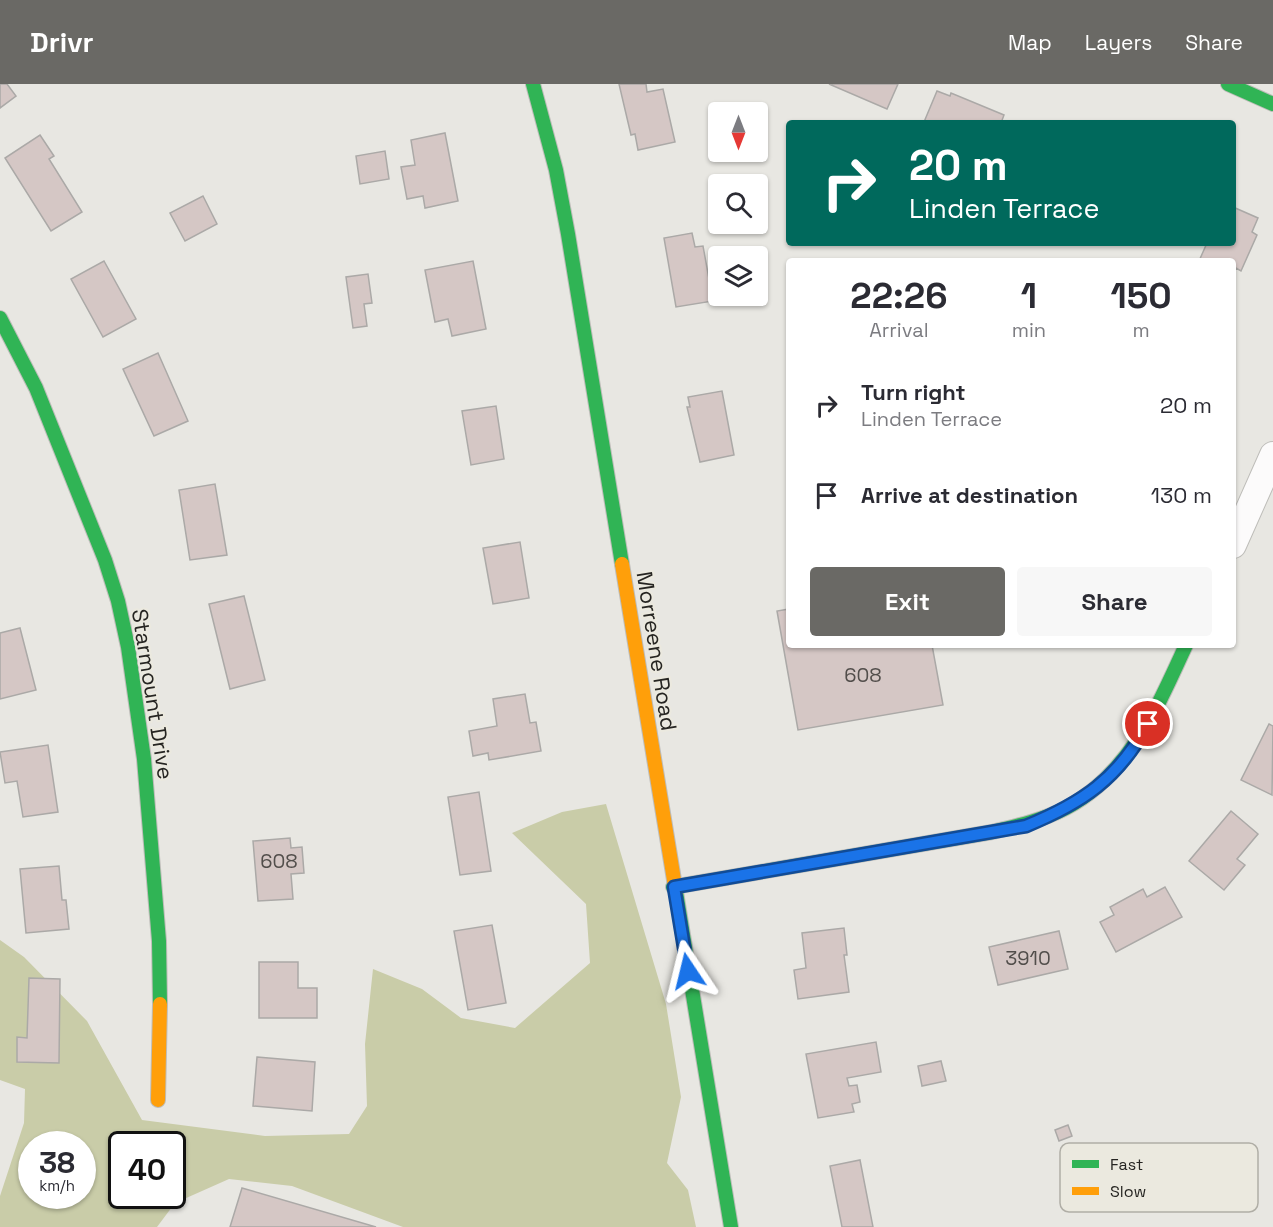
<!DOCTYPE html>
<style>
:root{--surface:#fff;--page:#f7f7f7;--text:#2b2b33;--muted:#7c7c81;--accent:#6a6965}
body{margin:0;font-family:"Space Grotesk",sans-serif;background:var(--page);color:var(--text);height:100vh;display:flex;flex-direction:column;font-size:22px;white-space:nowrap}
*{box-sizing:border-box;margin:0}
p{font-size:20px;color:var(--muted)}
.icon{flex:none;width:33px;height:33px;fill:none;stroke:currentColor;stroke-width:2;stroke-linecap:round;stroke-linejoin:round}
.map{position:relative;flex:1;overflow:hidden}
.details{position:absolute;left:786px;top:174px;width:450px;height:390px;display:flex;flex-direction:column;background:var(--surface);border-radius:6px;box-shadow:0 2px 4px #0004}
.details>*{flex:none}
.guide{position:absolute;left:786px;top:36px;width:450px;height:126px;border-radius:6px;box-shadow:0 2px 4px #0004;background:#00695c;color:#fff;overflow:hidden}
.needle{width:39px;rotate:180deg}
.tools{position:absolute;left:708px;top:18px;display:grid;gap:12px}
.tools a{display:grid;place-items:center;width:60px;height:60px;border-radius:6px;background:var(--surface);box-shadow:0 2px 4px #0004;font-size:30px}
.speed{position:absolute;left:18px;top:1047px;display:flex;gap:12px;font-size:30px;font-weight:700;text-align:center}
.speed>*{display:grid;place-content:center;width:78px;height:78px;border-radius:50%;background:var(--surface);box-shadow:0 2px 4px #0004;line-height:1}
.speed small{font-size:15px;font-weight:400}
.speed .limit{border:3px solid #111;border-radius:9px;background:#fff;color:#111}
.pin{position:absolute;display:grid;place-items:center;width:51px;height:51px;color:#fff;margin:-26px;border:3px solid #fff;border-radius:50%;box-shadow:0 2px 6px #0007}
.me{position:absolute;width:66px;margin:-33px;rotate:350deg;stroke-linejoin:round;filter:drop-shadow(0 0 4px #0008)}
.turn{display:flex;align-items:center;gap:21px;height:126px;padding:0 24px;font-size:27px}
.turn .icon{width:78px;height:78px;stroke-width:2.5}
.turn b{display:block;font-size:42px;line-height:51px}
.eta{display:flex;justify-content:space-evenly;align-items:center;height:102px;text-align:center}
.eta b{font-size:36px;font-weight:600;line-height:42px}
.cta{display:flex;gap:12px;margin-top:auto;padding:12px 24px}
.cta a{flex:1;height:69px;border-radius:6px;background:var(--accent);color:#fff;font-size:24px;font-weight:600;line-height:69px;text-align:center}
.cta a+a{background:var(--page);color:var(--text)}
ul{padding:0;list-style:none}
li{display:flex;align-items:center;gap:18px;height:90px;padding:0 24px}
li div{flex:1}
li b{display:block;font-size:22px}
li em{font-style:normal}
header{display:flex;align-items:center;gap:36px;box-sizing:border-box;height:84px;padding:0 30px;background:var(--accent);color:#fff}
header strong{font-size:28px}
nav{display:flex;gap:33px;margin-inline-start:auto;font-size:21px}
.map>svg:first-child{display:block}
</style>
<header>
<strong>Drivr</strong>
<nav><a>Map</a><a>Layers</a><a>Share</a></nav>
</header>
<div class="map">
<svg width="1273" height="1143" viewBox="0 0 1273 1143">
<rect width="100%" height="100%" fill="#e8e7e2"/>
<!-- forest -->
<path fill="#c9cca8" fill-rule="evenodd" d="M606 720 666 920 681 1013 667 1079 688 1106 696 1143H403L292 1102 229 1095 175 1119 157 1143H0V1112L24 1039 25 1005 0 996V856L24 873 87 937 142 1036 265 1052 349 1050 367 1022 365 960 373 885 422 905 461 934 515 944 590 879 586 820 512 749 562 728ZM32 1060H82V1112H32ZM122 1060H172V1112H122Z"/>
<!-- building -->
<g fill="#d5c7c5" stroke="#aba9a7" stroke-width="1.5">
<path d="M0 0H7L16 12 0 24Z"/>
<path d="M619 0H646L647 8 663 5 675 58 638 66 635 50 631 51Z"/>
<path d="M829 0H898L887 25Z"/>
<path d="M937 7 950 12 951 9 1004 31 1001 39 924 38Z"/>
<path d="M445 49 458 117 425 124 423 112 407 115 401 83 415 81 411 56Z"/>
<path d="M40 51 54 72 49 75 82 128 51 147 5 74Z"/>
<path d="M385 67 389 95 360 100 356 72Z"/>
<path d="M203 112 217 140 185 157 170 129Z"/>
<path d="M1233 123 1258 134 1252 148 1257 151 1241 187 1236 184 1233 190V177H1199L1207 159H1233Z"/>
<path d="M692 149 695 163 703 162 713 217 676 223 664 154Z"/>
<path d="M104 177 136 235 103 253 71 195Z"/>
<path d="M473 177 486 245 452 252 448 235 435 238 425 186Z"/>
<path d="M368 190 372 219 364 220 367 242 353 244 346 193Z"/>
<path d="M158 269 188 337 154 352 123 285Z"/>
<path d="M722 307 734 371 700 378 687 323H690L688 313Z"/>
<path d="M496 322 504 375 471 381 462 327Z"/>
<path d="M215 400 227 471 190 476 179 406Z"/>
<path d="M520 458 529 514 493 520 483 464Z"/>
<path d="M244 512 265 596 230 605 209 520Z"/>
<path d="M789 525V561H932L943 621 798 646 777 527Z"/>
<path d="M20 544 36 606 0 615V549Z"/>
<path d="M525 610 530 639 536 638 541 667 489 676 488 669 473 672 469 647 497 642 493 615Z"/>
<path d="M1269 640 1273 642 1272 711 1241 696Z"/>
<path d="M48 661 58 728 23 733 17 697 5 699 0 668Z"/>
<path d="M479 708 491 787 460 791 448 713Z"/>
<path d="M1231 727 1258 750 1237 775 1245 781 1224 806 1189 777Z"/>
<path d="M290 754 291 764 302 763 304 789 291 790 293 815 258 817 253 757Z"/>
<path d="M59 782 62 816H66L69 845 26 849 20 785Z"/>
<path d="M1165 803 1182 833 1116 868 1100 838 1114 831 1110 823 1143 805 1147 813Z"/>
<path d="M492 841 506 919 468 926 454 847Z"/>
<path d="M844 844 847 871H844L849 908 798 915 794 886 806 884 802 849Z"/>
<path d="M1059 847 1068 885 998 901 989 863Z"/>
<path d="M259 878H298V904H317V934H259Z"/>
<path d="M29 894 60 895 59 979 17 978V953L27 954Z"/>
<path d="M876 958 881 988 847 994 849 1002 857 1001 860 1018 852 1020 854 1028 818 1034 806 970Z"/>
<path d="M257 973 315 978 312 1027 253 1022Z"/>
<path d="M941 977 946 997 922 1002 918 982Z"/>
<path d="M1068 1041 1072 1052 1059 1057 1055 1046Z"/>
<path d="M860 1076 873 1143H842L830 1082Z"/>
<path d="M242 1104 376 1143H230Z"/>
</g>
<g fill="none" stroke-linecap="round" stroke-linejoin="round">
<!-- street casing -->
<g stroke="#bebdb9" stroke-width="28">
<path id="street" d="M1233 461 1273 371"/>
</g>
<!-- fast casing -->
<g stroke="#bebdb9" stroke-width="16">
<g id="fast">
<path d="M533 0 556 86 568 150 622 480"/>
<path d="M1228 0 1273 20"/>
<path d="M0 234 36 304 105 476 118 517 128 563 144 675 159 857 160 920"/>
<path d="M673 803 992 748C1017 742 1043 736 1066 724 1129 691 1158 622 1186 561"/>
<path d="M676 808 731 1143"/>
</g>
</g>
<!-- slow casing -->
<g stroke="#bebdb9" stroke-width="16">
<g id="slow">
<path d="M622 480 676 808"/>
<path d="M158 1016 160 920"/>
</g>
</g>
<!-- street -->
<use href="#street" stroke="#fcfbfb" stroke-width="26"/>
<!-- fast -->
<use href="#fast" stroke="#30b455" stroke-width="14"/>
<!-- slow -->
<use href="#slow" stroke="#ff9f0a" stroke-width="14"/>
</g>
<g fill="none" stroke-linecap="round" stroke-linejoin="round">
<!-- route casing -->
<g stroke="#114b97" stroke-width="15">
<path id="route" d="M688 887 674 803 1026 742C1082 719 1118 695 1148 640"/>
</g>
<!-- route -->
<use href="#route" stroke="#1a73e8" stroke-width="10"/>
</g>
<g text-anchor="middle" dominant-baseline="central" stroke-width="4.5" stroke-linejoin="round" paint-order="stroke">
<!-- number labels -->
<g font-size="20" fill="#524e4b">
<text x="863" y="591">608</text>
<text x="279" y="777">608</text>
<text x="1028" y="874">3910</text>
</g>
<!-- street labels -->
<g font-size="22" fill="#262522" stroke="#ebe9df">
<text transform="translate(657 567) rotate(81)">Morreene Road</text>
<text transform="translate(153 610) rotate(81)">Starmount Drive</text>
</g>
</g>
<!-- legend -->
<rect x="1060" y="1059" width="198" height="69" rx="9" fill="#ebe9df" stroke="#b0aea6" stroke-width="1.5"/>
<rect x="1072" y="1076" width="27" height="8" fill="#30b455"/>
<rect x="1072" y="1103" width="27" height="8" fill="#ff9f0a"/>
<g font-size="16" fill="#262522">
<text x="1110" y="1086">Fast</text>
<text x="1110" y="1113">Slow</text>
</g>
</svg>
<div class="tools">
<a><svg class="needle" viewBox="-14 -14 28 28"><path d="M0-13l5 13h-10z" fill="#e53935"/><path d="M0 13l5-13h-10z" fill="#7c7c81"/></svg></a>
<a><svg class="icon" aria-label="search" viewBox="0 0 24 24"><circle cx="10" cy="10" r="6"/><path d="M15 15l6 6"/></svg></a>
<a><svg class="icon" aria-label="layers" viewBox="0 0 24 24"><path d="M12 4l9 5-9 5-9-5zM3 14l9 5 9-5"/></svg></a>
</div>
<div class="speed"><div>38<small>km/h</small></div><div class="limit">40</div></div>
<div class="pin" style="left:1148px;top:640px;background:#d93025"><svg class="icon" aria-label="arrive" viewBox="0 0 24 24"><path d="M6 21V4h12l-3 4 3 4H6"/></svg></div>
<svg class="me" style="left:688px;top:887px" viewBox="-20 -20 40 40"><path d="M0-17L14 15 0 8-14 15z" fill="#1a73e8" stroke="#fff" stroke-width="4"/></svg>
<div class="guide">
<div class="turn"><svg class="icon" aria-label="right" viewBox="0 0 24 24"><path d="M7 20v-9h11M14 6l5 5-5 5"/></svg><div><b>20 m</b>Linden Terrace</div></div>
</div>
<section class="details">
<div class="eta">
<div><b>22:26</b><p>Arrival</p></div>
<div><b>1</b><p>min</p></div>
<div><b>150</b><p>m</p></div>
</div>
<ul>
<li><svg class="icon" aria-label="right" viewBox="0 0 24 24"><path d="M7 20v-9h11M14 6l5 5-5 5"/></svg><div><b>Turn right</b><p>Linden Terrace</p></div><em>20 m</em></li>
<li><svg class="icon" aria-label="arrive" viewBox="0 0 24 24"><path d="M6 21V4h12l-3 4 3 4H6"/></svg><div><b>Arrive at destination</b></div><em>130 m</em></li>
</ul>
<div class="cta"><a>Exit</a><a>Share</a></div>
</section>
</div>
